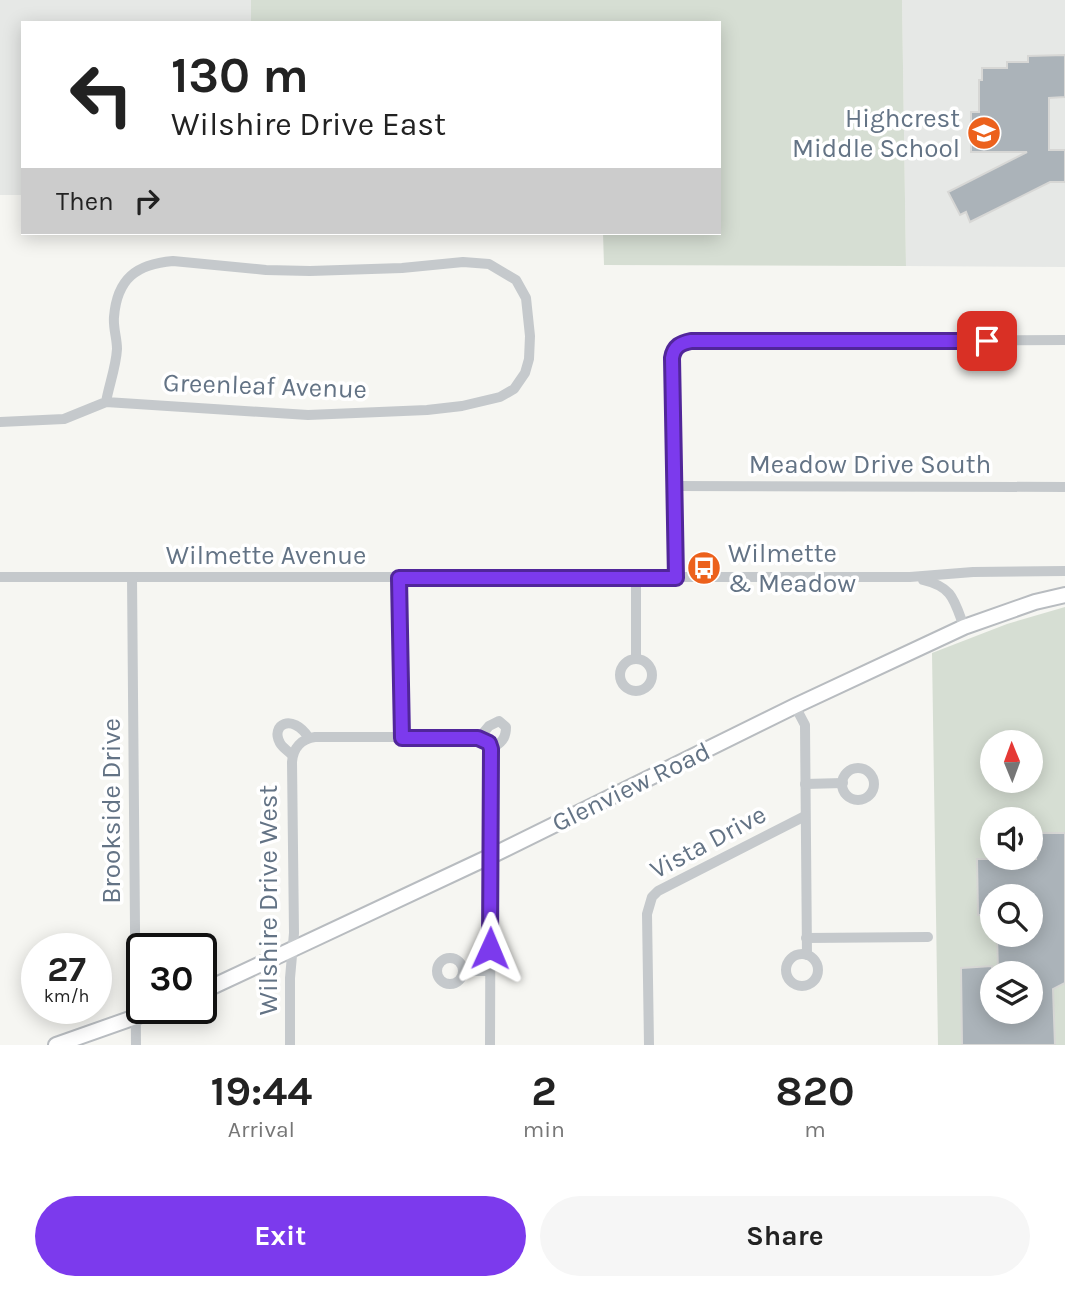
<!DOCTYPE html>
<style>
:root{--surface:#fff;--page:#f6f6f6;--text:#222;--muted:#767676;--accent:#7c3aed}
body{margin:0;font-family:Karla,sans-serif;background:var(--page);color:var(--text);height:100vh;display:flex;flex-direction:column;font-size:26px;white-space:nowrap}
*{box-sizing:border-box;margin:0}
p{font-size:23px;color:var(--muted)}
.icon{flex:none;width:38px;height:38px;fill:none;stroke:currentColor;stroke-width:2;stroke-linecap:round;stroke-linejoin:round}
.map{position:relative;height:1045px;overflow:hidden}
.panel{display:flex;flex-direction:column;background:var(--surface);flex:1}
.panel>*{flex:none}
.banner{position:absolute;left:21px;top:21px;width:700px;height:214px;border-radius:0px;box-shadow:0 4px 18px #0003;background:#fff;color:var(--text);overflow:hidden}
.needle{width:46px;rotate:359deg}
.controls{position:absolute;left:980px;top:730px;display:grid;gap:14px}
.controls a{display:grid;place-items:center;width:63px;height:63px;border-radius:50%;background:var(--surface);box-shadow:0 4px 18px #0003;font-size:35px}
.speed{position:absolute;left:21px;top:933px;display:flex;gap:14px;font-size:35px;font-weight:700;text-align:center}
.speed>*{display:grid;place-content:center;width:91px;height:91px;border-radius:50%;background:var(--surface);box-shadow:0 4px 18px #0003;line-height:1}
.speed small{font-size:18px;font-weight:400}
.speed .limit{border:4px solid #111;border-radius:10px;background:#fff;color:#111}
.pin{position:absolute;display:grid;place-items:center;width:60px;height:60px;color:#fff;margin:-30px;border-radius:14px;box-shadow:0 4px 10px #0006}
.me{position:absolute;width:77px;margin:-38px;rotate:1deg;stroke-linejoin:round;filter:drop-shadow(0 0 5px #0008)}
.turn{display:flex;align-items:center;gap:24px;height:147px;padding:0 35px;font-size:32px}
.turn .icon{width:91px;height:91px;stroke-width:2.5}
.turn b{display:block;font-size:49px;line-height:60px}
.then{display:flex;align-items:center;height:66px;padding:0 35px;background:#0003;gap:14px;font-size:26px}
.eta{display:flex;justify-content:space-evenly;align-items:center;height:119px;text-align:center}
.eta b{font-size:42px;font-weight:700;line-height:49px}
.button{display:flex;gap:14px;margin-top:auto;padding:14px 35px}
.button a{flex:1;height:80px;border-radius:42px;background:var(--accent);color:#fff;font-size:28px;font-weight:700;line-height:80px;text-align:center}
.button a+a{background:var(--page);color:var(--text)}
.map>svg:first-child{display:block}
</style>
<div class="map">
<svg width="1065" height="1045" viewBox="0 0 1065 1045">
<rect width="100%" height="100%" fill="#f6f6f2"/>
<!-- built -->
<g fill="#e6e8e6">
<path d="M0 0H251V23H23V195H0Z"/>
<path d="M902 0H1065V267L906 266Z"/>
</g>
<!-- green -->
<g fill="#d6ded3" fill-rule="evenodd">
<path d="M251 0H902L906 266 604 265 603 233H719V23H251Z"/>
<path d="M1065 607V1045H938L932 653 1007 624ZM992 742H1031V780H992ZM992 819H1031V858H992ZM992 896H1031V934H992ZM992 973H1031V1012H992Z"/>
</g>
<!-- building -->
<g fill="#abb3b9" stroke="#d7d7d5" stroke-width="2">
<path d="M1065 55V97L1049 98V150H1065V182H1050L970 222 966 212 960 215 948 192 1027 152H971V112H979V80H982V68H1007V62H1028V56Z"/>
<path d="M1035 833H1065V983L1053 989 1055 1045H962L961 968 992 966V1012H1031V973H998L997 934H1031V896H992V915H978L977 859H1036Z"/>
</g>
<g fill="none" stroke-linecap="round" stroke-linejoin="round">
<!-- major casing -->
<g stroke="#b8bcc0" stroke-width="18">
<g id="major">
<path d="M201 992 491 856 795 706 964 627 1035 602 1065 595"/>
<path d="M56 1045 161 1008"/>
</g>
</g>
<!-- minor -->
<g stroke="#c5c9cc" stroke-width="10">
<path d="M0 422 64 419 106 402 308 415 427 410 462 406 500 397 514 389 525 373 529 359 530 336 526 298 516 280 489 264 463 262 402 268 310 271 266 270 173 261C136 264 117 279 114 317 113 328 117 338 117 349 116 367 109 385 106 402"/>
<path d="M674 486 1065 487"/>
<path d="M0 577H910L973 572 1065 571"/>
<path d="M132 577 136 1045"/>
<path d="M399 577 402 738"/>
<path d="M636 577V659"/>
<path d="M676 577 672 358C673 347 681 343 691 341L1065 340"/>
<path d="M923 580C953 587 954 600 964 627"/>
<circle cx="636" cy="675" r="16"/>
<path d="M795 706 805 725 807 955"/>
<path d="M479 738 489 726 499 721 506 727C506 739 501 743 491 749"/>
<path d="M292 755C289 752 282 747 280 743 270 725 292 712 309 738"/>
<circle cx="858" cy="784" r="16"/>
<path d="M805 784 843 783"/>
<path d="M806 938 928 937"/>
<circle cx="802" cy="970" r="16"/>
<circle cx="450" cy="971" r="13"/>
<path d="M464 971H490"/>
<path d="M290 1045V978L294 933 292 762C293 748 301 739 315 737H472L484 740 489 743 491 757 490 1045"/>
<path d="M649 1045 647 914 652 897 658 891 805 816"/>
</g>
<!-- major -->
<use href="#major" stroke="#fff" stroke-width="14"/>
</g>
<g fill="none" stroke-linecap="round" stroke-linejoin="round">
<!-- route casing -->
<g stroke="#51269a" stroke-width="18">
<path id="route" d="M490 948 491 749 489 743 478 738H402L399 578H676L672 358C674 346 681 343 691 341H987"/>
</g>
<!-- route -->
<use href="#route" stroke="#7c3aed" stroke-width="12"/>
</g>
<!-- icons -->
<defs>
<g id="school-disc" transform="scale(1.75)"><circle r="9.5" fill="#ec611c" stroke="#fff"/><path d="M0-5L7-2L0 1L-7-2ZM-4 1L0 2.5L4 1V4Q0 6-4 4Z" fill="#fff"/></g>
<g id="bus-disc" transform="scale(1.75)"><circle r="9.5" fill="#ec611c" stroke="#fff"/><path d="M-5-6H5V4H4V6H2V4H-2V6H-4V4H-5ZM-3.5-4V0h7V-4ZM-3.5 1.2v1.5H-2V1.2ZM2 1.2v1.5H3.5V1.2Z" fill="#fff"/></g>
</defs>
<g fill-rule="evenodd">
<use href="#school-disc" x="984" y="133"/>
<use href="#bus-disc" x="704" y="568"/>
</g>
<g text-anchor="middle" dominant-baseline="central" stroke-width="7" stroke-linejoin="round" paint-order="stroke">
<!-- poi labels -->
<g font-size="26" fill="#637385" stroke="#fff" text-anchor="end">
<text x="960" y="118">Highcrest<tspan x="960" dy="30">Middle School</tspan></text>
<text x="728" y="553" text-anchor="start">Wilmette<tspan x="728" dy="30">&amp; Meadow</tspan></text>
</g>
<!-- street labels -->
<g font-size="26" fill="#637385" stroke="#fff">
<text transform="translate(265 386) rotate(2)">Greenleaf Avenue</text>
<text x="870" y="464">Meadow Drive South</text>
<text x="266" y="555">Wilmette Avenue</text>
<text transform="translate(631 787) rotate(-26)">Glenview Road</text>
<text transform="translate(111 811) rotate(-90)">Brookside Drive</text>
<text transform="translate(708 842) rotate(-28)">Vista Drive</text>
<text transform="translate(268 900) rotate(-90)">Wilshire Drive West</text>
</g>
</g>
</svg>
<div class="controls">
<a><svg class="needle" viewBox="-14 -14 28 28"><path d="M0-13l5 13h-10z" fill="#e53935"/><path d="M0 13l5-13h-10z" fill="#767676"/></svg></a>
<a><svg class="icon" aria-label="sound" viewBox="0 0 24 24"><path d="M4 9h4l5-4v14l-5-4H4zM17 9q2 3 0 6"/></svg></a>
<a><svg class="icon" aria-label="search" viewBox="0 0 24 24"><circle cx="10" cy="10" r="6"/><path d="M15 15l6 6"/></svg></a>
<a><svg class="icon" aria-label="layers" viewBox="0 0 24 24"><path d="M12 4l9 5-9 5-9-5zM3 14l9 5 9-5"/></svg></a>
</div>
<div class="speed"><div>27<small>km/h</small></div><div class="limit">30</div></div>
<div class="pin" style="left:987px;top:341px;background:#d93025"><svg class="icon" aria-label="arrive" viewBox="0 0 24 24"><path d="M6 21V4h12l-3 4 3 4H6"/></svg></div>
<svg class="me" style="left:490px;top:948px" viewBox="-20 -20 40 40"><path d="M0-17L14 15 0 8-14 15z" fill="#7c3aed" stroke="#fff" stroke-width="4"/></svg>
<div class="banner">
<div class="turn"><svg class="icon" aria-label="left" viewBox="0 0 24 24"><path d="M17 20v-9H6M10 6l-5 5 5 5"/></svg><div><b>130 m</b>Wilshire Drive East</div></div>
<div class="then">Then<svg class="icon" aria-label="right" viewBox="0 0 24 24"><path d="M7 20v-9h11M14 6l5 5-5 5"/></svg></div>
</div>
</div>
<section class="panel">
<div class="eta">
<div><b>19:44</b><p>Arrival</p></div>
<div><b>2</b><p>min</p></div>
<div><b>820</b><p>m</p></div>
</div>
<div class="button"><a>Exit</a><a>Share</a></div>
</section>
